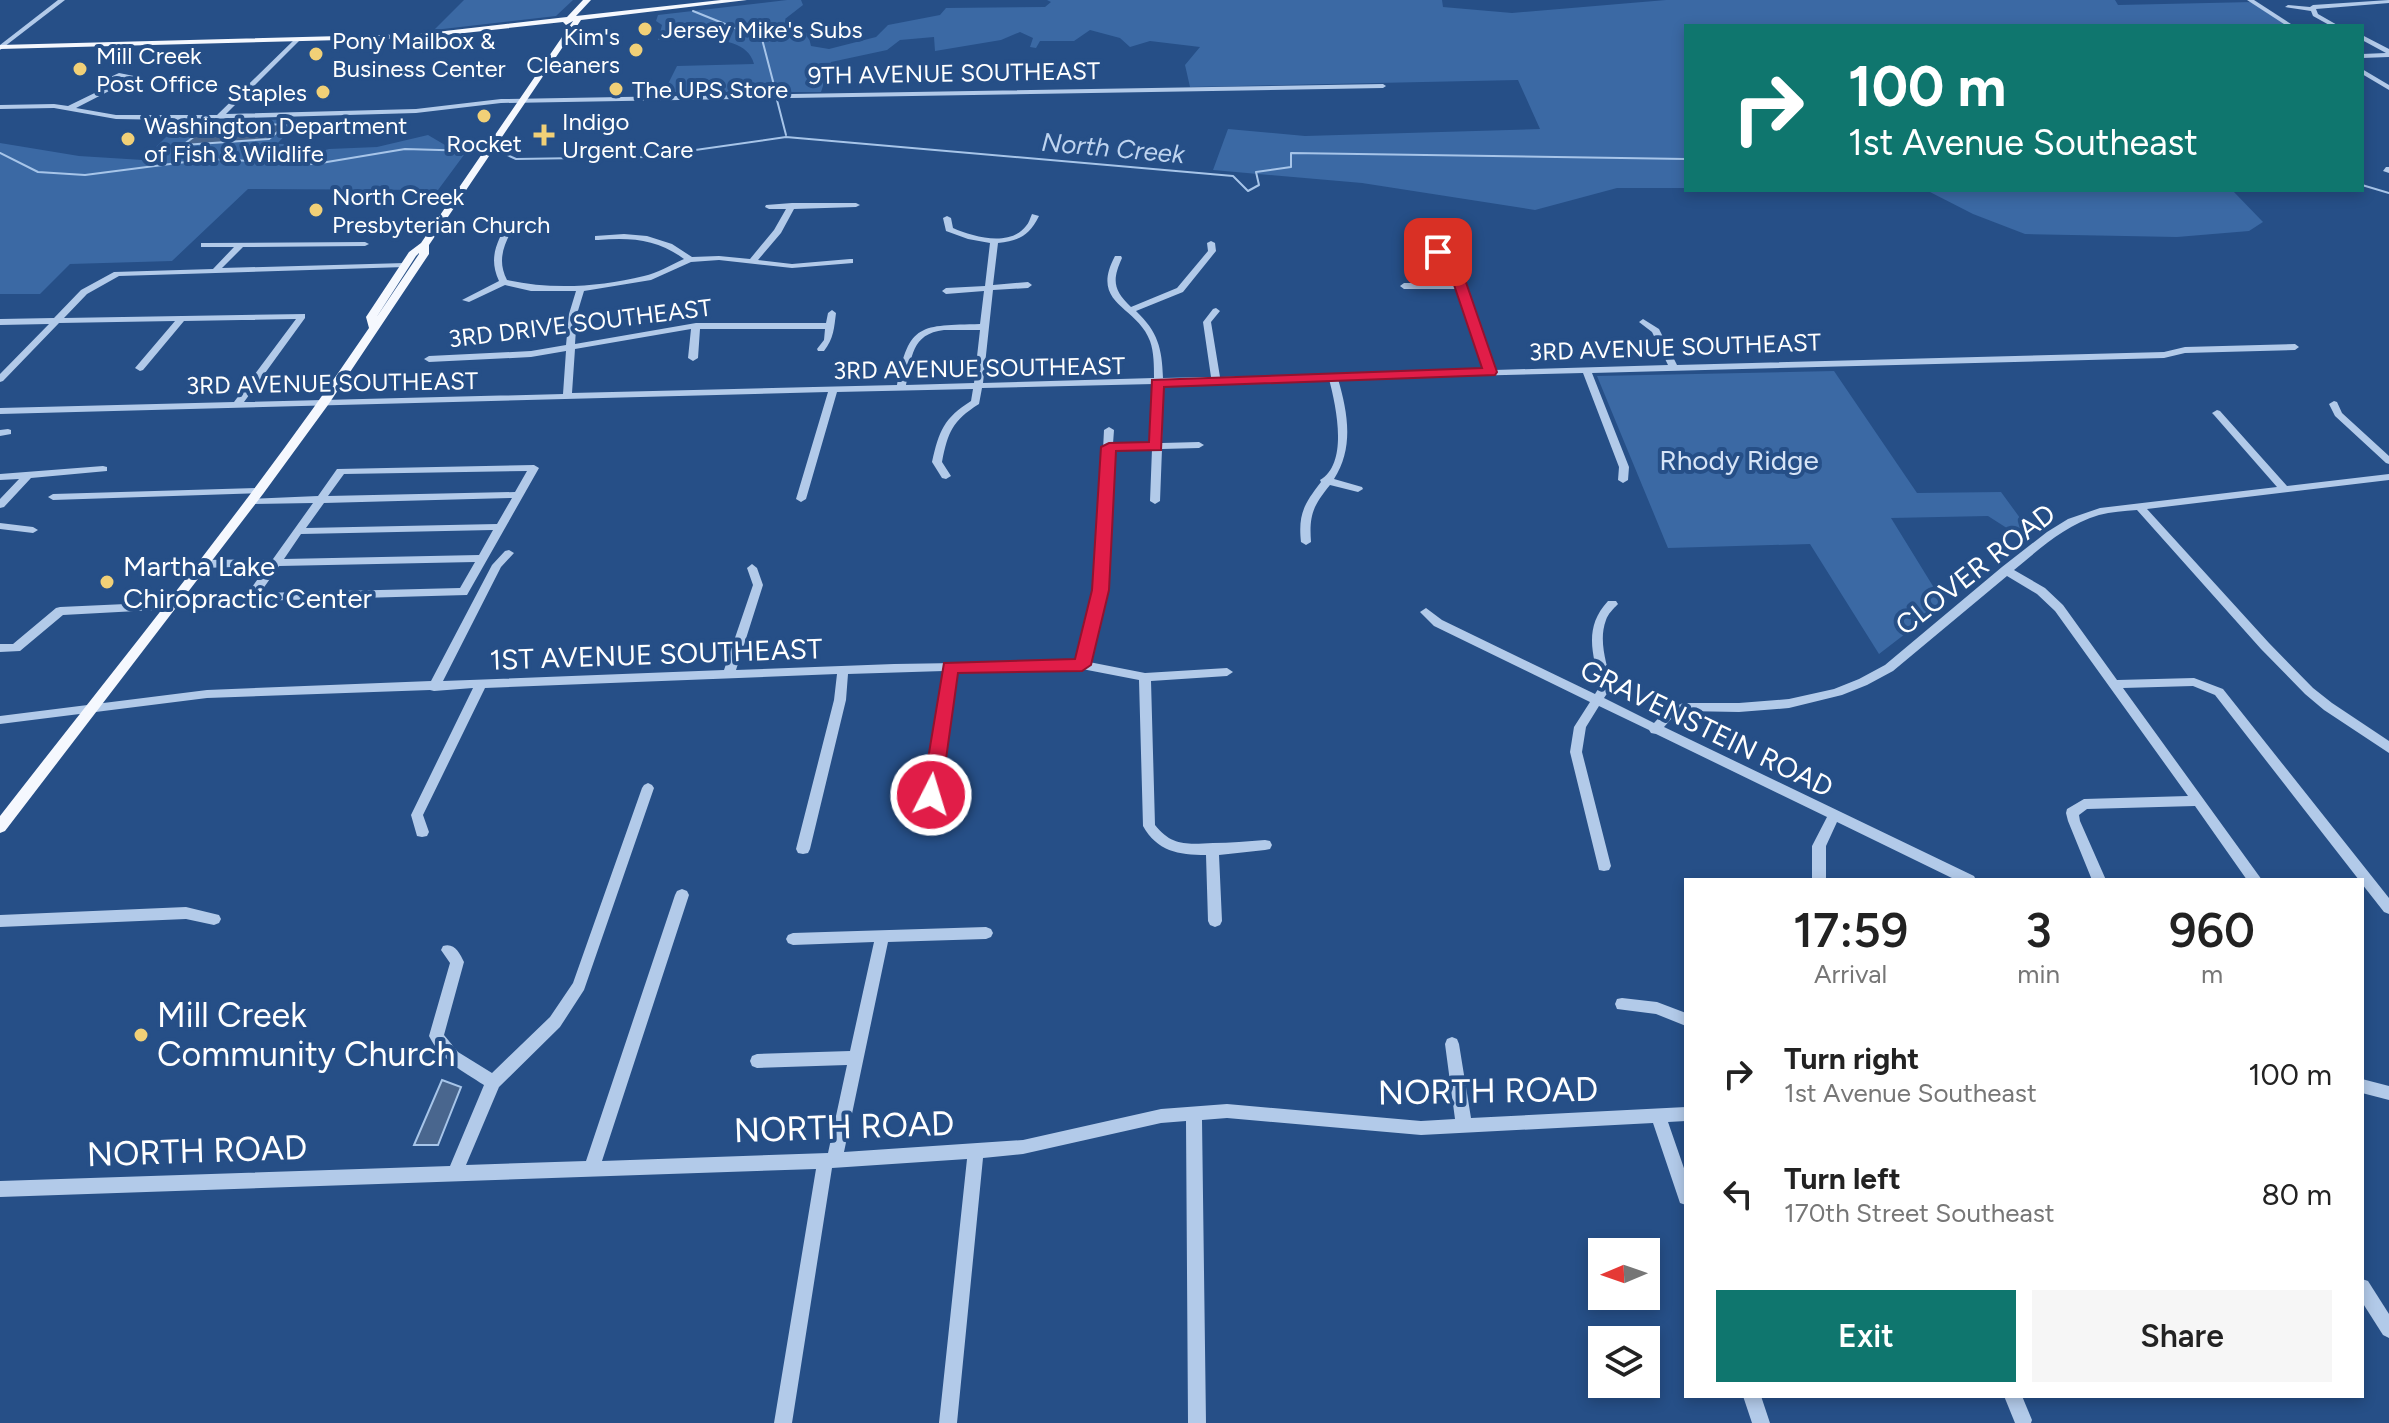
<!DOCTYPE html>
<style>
:root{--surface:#fff;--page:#f6f6f6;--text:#222;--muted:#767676;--accent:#0f766e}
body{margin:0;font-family:Figtree,sans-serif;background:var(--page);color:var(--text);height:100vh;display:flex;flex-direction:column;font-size:30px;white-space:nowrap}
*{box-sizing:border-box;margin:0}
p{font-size:26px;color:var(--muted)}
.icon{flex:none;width:44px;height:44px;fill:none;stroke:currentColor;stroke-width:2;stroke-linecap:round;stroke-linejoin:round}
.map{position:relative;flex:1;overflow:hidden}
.side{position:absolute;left:1684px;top:878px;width:680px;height:520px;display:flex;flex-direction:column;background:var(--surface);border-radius:0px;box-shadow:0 4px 12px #0003}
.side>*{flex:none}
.banner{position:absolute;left:1684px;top:24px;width:680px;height:168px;border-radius:0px;box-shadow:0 4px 12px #0003;background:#0f766e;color:#fff;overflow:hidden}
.needle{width:52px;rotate:268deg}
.controls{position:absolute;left:1588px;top:1238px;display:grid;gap:16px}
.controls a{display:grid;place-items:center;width:72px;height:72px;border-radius:0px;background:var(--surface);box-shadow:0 4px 12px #0003;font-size:40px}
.pin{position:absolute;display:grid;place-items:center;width:68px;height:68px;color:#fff;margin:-34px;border-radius:16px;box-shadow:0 4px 12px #0006}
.me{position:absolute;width:88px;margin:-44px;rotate:5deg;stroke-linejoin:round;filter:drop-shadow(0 0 6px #0008)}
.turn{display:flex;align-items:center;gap:28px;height:168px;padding:0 32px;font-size:36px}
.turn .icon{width:104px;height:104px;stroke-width:2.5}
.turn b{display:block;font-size:56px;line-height:68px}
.eta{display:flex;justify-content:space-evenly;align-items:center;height:136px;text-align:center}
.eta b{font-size:48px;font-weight:600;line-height:56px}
.button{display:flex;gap:16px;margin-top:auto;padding:16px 32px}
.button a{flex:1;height:92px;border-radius:0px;background:var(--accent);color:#fff;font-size:32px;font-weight:600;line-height:92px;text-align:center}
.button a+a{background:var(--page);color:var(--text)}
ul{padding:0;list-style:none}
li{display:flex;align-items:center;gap:24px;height:120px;padding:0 32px}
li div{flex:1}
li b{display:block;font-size:30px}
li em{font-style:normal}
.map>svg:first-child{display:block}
</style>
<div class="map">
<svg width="2389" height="1423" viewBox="0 0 2389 1423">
<rect width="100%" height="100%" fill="#264f87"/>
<!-- green -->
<g fill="#3b69a4">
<path d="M464 0H573L556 16 434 30Z"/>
<path d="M787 0H801L803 5 785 19 808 34 811 46 829 49 876 37 888 25 940 15 946 8 1045 7 1051 2 1047 0H1442L1443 7 1512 13 1666 0H2115L2118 5 2253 2 2292 26H1686V188H1617L1535 210 1362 183 1213 170 1228 129 1305 136 1540 129 1518 80 1190 87 1185 65 1200 47 1150 41 1130 47 1120 38 1090 30 1074 41H1040L1036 48 1030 47 1033 38 1020 32 1001 40 935 51 934 37 900 40 887 50 831 62 821 92H656L669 82 677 66 754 64C746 30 684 40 658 40L662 25 656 21 658 15Z"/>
<path d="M300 119 277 144H285L298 158 329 149 377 147 428 135 445 145 472 144 438 190 248 189 172 261 70 264 40 294H0V143L79 156 143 160 181 122Z"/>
<path d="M1926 190H2232L2263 222 2249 231 2177 237 2025 234 1973 214Z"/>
<path d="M1834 371 1917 493 2001 492 2031 533 2024 539 1988 516 1891 518 1944 604 1879 654 1810 544 1668 548 1597 376Z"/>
</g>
<!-- water -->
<g fill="#49668e" stroke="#a7c5e9" stroke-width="2">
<path d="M287 124 269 139 183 145 207 127Z"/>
<path d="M442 1080 461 1087 438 1145H414Z"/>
</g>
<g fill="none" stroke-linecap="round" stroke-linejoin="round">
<!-- stream -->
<g stroke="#a7c5e9" stroke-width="2">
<path d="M693 11 762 39 775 89"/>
<path d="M777 100 786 135"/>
<path d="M0 153 38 172 85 175 209 159 315 164 405 149 474 151"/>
<path d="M503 153 516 159 646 157 786 137 1233 176 1248 191 1259 185 1256 172 1291 167V153L1686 159"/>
<path d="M2362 185 2389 193"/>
</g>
<!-- minor -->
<g fill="#b2cae9" fill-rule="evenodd">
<path d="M58 0H65L0 50V45Z"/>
<path d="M2247 0H2254L2294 26H2287Z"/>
<path d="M2389 0V3L2316 9 2318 14 2339 26H2331L2313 16 2311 11 2285 7 2288 5 2310 7 2313 5Z"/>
<path d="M2362 35 2389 49V57L2362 58V54L2386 53 2362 40Z"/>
<path d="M296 38 301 39 226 114 416 109 501 99 1383 84 1386 86 1383 88 501 103 416 113 173 120 116 119 54 108 0 109V105L54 104 68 106 109 86 106 79 119 73 134 76 115 88 76 108 116 115H217ZM120 77H125L114 83 112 81Z"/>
<path d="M2362 69 2389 85V90L2362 74Z"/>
<path d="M2386 167H2389V173L2383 171Z"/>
<path d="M792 203H856L860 205 856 207 794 209 781 233 758 260 792 264 850 259H853V263L792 268 719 260 691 262 651 280 584 291 577 314 575 344 696 323H826L828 313 832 310 836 313C834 328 834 338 824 351H818L817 349 824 340 825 329H700L698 358 693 361 688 358 691 329 575 349 572 393 897 385C909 322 921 326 980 324L984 291 946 294 942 291 946 288 985 286 990 243 968 239 946 231 943 218 947 216 951 218 953 228C973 237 1010 247 1026 226 1029 223 1030 218 1032 214L1039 216C1029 236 1020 240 998 243L993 285 1028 282 1032 285 1028 288 993 290 983 383 1154 378C1154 366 1154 352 1150 341 1137 305 1089 305 1115 256H1121L1122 258C1112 280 1113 290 1131 307L1177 288 1208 251 1207 243 1211 241 1215 243 1216 251 1183 292 1136 311C1158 332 1162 348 1163 378L1211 377 1203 322 1213 309 1216 308 1220 311 1211 322 1220 377 1485 370 1457 289H1404L1400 286 1404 283H1455L1449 266 1416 244 1415 242 1419 240 1457 265 1494 370 1668 365 1652 332 1639 322 1643 319 1659 329 1677 365 2164 352 2185 347 2295 344 2299 347 2295 350 2185 353 2164 358 1592 373 1629 467 1628 480 1623 483 1618 480 1619 467 1583 373 1338 379C1348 413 1354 448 1334 479L1362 487 1363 489 1358 492 1330 485C1313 506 1309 515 1311 542L1306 545 1301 542C1298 514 1304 504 1321 482L1320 480C1349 463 1336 406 1329 379L1220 382 1216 385 1212 382 1163 384 1162 443 1199 442 1204 445 1199 448 1162 449 1160 501 1155 504 1150 501 1152 449 1113 450 1106 590 1089 662 1145 673 1227 668 1233 672 1227 676 1151 681 1155 825C1172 847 1189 844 1213 843 1230 843 1248 841 1265 840L1270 841 1272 845 1270 849 1265 850 1219 855 1222 921 1220 925 1215 927 1210 925 1208 921 1206 855C1178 855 1157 851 1143 826L1139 680 1082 669 955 671 937 795 946 829 945 833 940 834 935 833 934 829 925 795 944 671 848 674 846 700 810 849 808 853 803 854 798 853 796 849 834 700 837 674 485 688 423 815 429 832 427 836 422 837 417 836 411 815 473 688 434 691 430 690 207 698 0 724V716L207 690 431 681 492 565 505 551 509 550 514 553 501 567 443 681 724 670 753 585 747 568 752 564 757 568 763 585 736 670 894 664 1077 661 1096 590 1104 430 1109 427 1114 430 1113 444 1152 443 1154 384 982 388 979 404C952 421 948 432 942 462L951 476 946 479 942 478 932 462C939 431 944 418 971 401L973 389 837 392 806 499 801 502 796 499 828 392 0 414V408L234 402 296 319 184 321 143 370 140 371 135 368 175 321 59 323 3 381 0 382V374L49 324 0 325V319L54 318 81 290 114 272 213 269 234 247H201V243H204L365 242 369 244 365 246 243 247 222 268 405 263 409 265 405 267 119 276 87 294 64 318 305 314V318L244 402 563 394 566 351 531 357 429 362 424 359 429 356 531 351 566 345 569 314 576 291H531L505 285 469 302 462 300 499 281C488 258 497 241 509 221L516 223C505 242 496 259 507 280 552 290 599 287 644 276 657 273 671 265 684 259 658 239 630 237 598 240H595V236L624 234 647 236 672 244 692 257 719 256 750 259 774 230 786 209H769L765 207 766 205ZM944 330H980L974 383 906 385C912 357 911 334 944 330Z"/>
<path d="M2334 401 2337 402 2342 413 2389 456V464L2386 463 2335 416 2329 404Z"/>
<path d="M2217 410 2220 411 2287 486 2389 474V480L2147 509 2269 643 2313 688 2332 703 2389 741V753L2324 710 2305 694 2261 649 2137 510C2124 511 2111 512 2099 515 2065 525 2041 548 2014 570L2045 588 2063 605 2117 680 2194 678 2223 689 2389 898V914L2384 912 2362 884V880H2359L2215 695 2193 686 2123 688 2262 880H2247L2195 806 2087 809 2079 815 2080 821 2106 880H2092L2068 821 2066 813 2067 809 2084 799 2188 796 2055 611 2037 594 2007 576 1893 671 1867 685 1842 695 1789 708 1739 712 1685 711 1672 718 1664 727 1974 876 1976 880H1956L1837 822 1826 846V880H1812V846L1827 817 1656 734 1651 733 1649 730 1599 706 1586 727 1582 752 1611 866 1609 870 1604 871 1599 870 1570 752 1574 727 1590 702 1434 626 1420 612 1426 608 1442 620 1595 694 1600 686C1593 654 1583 628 1608 601H1616L1618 604C1613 609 1608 614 1606 620 1598 641 1607 665 1612 686L1604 698 1654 723 1664 712 1683 703H1739L1789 699 1834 689 1859 679 1885 665 2002 567 2047 532 2068 519 2100 508 2277 487 2214 415 2212 413Z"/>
<path d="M8 429 11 430V434L0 436V430Z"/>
<path d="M534 465 539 468 467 595 251 601 245 597 267 566 203 568 198 564 203 560 273 559 313 503 252 504 248 503V499L318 496 337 469ZM527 471 515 492 328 496 344 474ZM512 498 497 524 306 528 324 503ZM493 530 479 555 284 559 301 534ZM475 562 460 588 260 593 279 566Z"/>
<path d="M103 466 107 467V471L31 478 4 507 0 508V499L19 479 0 480V474Z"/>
<path d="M259 488 264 491 263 493 53 500 48 497 53 494Z"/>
<path d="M0 523 33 527 38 530 33 533 0 529Z"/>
<path d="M170 602 176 606 174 609 63 615 20 651 0 652V644H13L56 608 60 607Z"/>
<path d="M648 783 652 785 654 788 584 990 560 1027 499 1087 466 1165 586 1161 675 895 677 891 682 889 687 891 689 895 602 1161 828 1153 847 1065 757 1068 752 1066 750 1061 752 1056 757 1054 850 1051 874 942 793 945 788 943 786 939 788 935 793 933 986 927 991 929 993 933 991 937 986 939 888 942 844 1152 1023 1140 1161 1109 1227 1104 1421 1121 1455 1119 1445 1044 1447 1039 1452 1037 1457 1039 1459 1044 1471 1118 1686 1107V1121L1668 1122 1686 1174V1205L1680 1203 1678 1197 1653 1123 1421 1135 1227 1118 1202 1120 1206 1423H1188L1186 1121 1161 1123 1023 1154 983 1158 957 1423H939L967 1159 832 1168 792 1423H774L816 1169 0 1197V1181L450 1166 484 1085C462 1071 441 1060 429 1036L450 963 441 950 443 946C454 942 460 953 464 962L444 1035 458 1052 492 1073 550 1017 573 983 642 788 644 785Z"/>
<path d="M186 907 219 915 221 919 219 923 214 925 186 919 0 927V915Z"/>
<path d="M1622 998 1657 1002 1686 1013V1026L1656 1014 1617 1009 1615 1004 1617 999Z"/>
<path d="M2362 1079 2389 1086V1100L2362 1093Z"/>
<path d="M2362 1279 2368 1281 2389 1314V1338L2383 1335 2362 1302Z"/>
<path d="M1743 1396H1761L1770 1423H1752Z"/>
<path d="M2004 1396H2022L2032 1420 2031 1423H2015Z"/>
</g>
<!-- major -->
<path fill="#f5f8fe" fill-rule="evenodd" d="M583 0H591L576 16 721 0H747L581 20 429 245V254L328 405 263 494 5 831 0 833V816C125 655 255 497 369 328L366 317 409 252 421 243 573 21 566 25 563 22 419 38 0 49V45L419 34 567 17ZM419 253V254L376 318 416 256Z"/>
</g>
<!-- route -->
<path fill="#e11d48" stroke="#92132f" stroke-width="2" d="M1433 249H1442L1460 265 1497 372 1495 375 1164 387 1161 450 1116 451 1109 590 1091 665 1082 671 958 673 941 795 931 802 925 800 922 795 944 663 1075 659 1092 590 1101 447 1109 443 1149 442 1152 380 1482 368 1448 267 1433 254Z"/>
<!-- markers -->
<g fill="#f1d077" stroke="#264f87" stroke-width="3">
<circle cx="645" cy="29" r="8"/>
<circle cx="636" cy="50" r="8"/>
<circle cx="316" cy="54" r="8"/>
<circle cx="80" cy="69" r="8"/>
<circle cx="616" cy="89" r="8"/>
<circle cx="323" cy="92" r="8"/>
<circle cx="484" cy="116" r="8"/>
<path d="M540 123h8v8h8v8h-8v8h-8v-8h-8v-8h8z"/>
<circle cx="128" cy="139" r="8"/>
<circle cx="316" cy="210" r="8"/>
<circle cx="107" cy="582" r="8"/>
<circle cx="141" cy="1035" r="8"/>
</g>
<g text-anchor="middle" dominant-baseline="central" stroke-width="8" stroke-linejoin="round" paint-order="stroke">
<!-- far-poi labels -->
<g font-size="24" fill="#fff" stroke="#264f87" text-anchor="start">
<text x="661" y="29">Jersey Mike's Subs</text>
<text x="620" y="36" text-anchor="end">Kim's<tspan x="620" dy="28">Cleaners</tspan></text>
<text x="332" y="40">Pony Mailbox &amp;<tspan x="332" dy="28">Business Center</tspan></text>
<text x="96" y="55">Mill Creek<tspan x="96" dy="28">Post Office</tspan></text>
<text x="632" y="89">The UPS Store</text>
<text x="307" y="92" text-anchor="end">Staples</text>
<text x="562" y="121">Indigo<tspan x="562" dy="28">Urgent Care</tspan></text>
<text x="144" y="125">Washington Department<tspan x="144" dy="28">of Fish &amp; Wildlife</tspan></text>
<text x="484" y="143" text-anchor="middle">Rocket</text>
<text x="332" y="196">North Creek<tspan x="332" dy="28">Presbyterian Church</tspan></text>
</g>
<!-- far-street labels -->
<g font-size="24" fill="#fff" stroke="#264f87">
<text transform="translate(954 73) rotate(-1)">9TH AVENUE SOUTHEAST</text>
<text transform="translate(580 323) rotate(-7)">3RD DRIVE SOUTHEAST</text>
<text transform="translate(1675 347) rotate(-2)">3RD AVENUE SOUTHEAST</text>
<text transform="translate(979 368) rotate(-1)">3RD AVENUE SOUTHEAST</text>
<text transform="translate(332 383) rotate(-1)">3RD AVENUE SOUTHEAST</text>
</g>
<!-- far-water labels -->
<g font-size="26" font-style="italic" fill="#bed4f0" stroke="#264f87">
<text transform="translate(1113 148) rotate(5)">North Creek</text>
</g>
<!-- park labels -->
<g font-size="28" fill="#d6e4f7" stroke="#264f87">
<text x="1739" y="460">Rhody Ridge</text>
</g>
<!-- poi labels -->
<g font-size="28" fill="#fff" stroke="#264f87" text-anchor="start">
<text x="123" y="566">Martha Lake<tspan x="123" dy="32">Chiropractic Center</tspan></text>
</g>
<!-- street labels -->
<g font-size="28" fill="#fff" stroke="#264f87">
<text transform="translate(1975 569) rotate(-38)">CLOVER ROAD</text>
<text transform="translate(656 654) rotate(-2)">1ST AVENUE SOUTHEAST</text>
<text transform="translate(1707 728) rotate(26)">GRAVENSTEIN ROAD</text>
</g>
<!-- near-poi labels -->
<g font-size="34" fill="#fff" stroke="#264f87" text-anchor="start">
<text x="157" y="1015">Mill Creek<tspan x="157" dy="39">Community Church</tspan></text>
</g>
<!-- near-street labels -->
<g font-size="34" fill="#fff" stroke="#264f87">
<text transform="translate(1488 1091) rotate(-1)">NORTH ROAD</text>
<text transform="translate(844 1127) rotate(-2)">NORTH ROAD</text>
<text transform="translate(197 1151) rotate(-2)">NORTH ROAD</text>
</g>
</g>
</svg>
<div class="controls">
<a><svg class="needle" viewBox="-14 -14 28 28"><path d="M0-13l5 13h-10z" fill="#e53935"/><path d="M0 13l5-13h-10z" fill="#767676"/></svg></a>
<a><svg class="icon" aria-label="layers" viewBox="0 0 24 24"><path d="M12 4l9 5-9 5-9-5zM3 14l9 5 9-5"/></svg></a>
</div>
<div class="pin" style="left:1438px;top:252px;background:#d93025"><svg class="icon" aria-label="arrive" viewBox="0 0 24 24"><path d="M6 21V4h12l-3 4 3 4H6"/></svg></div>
<svg class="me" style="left:931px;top:795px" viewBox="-20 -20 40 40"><circle r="17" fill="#e11d48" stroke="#fff" stroke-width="3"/><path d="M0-11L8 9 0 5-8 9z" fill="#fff"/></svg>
<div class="banner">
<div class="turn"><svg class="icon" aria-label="right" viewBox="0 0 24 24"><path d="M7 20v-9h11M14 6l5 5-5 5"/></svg><div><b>100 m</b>1st Avenue Southeast</div></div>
</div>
<section class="side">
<div class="eta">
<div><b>17:59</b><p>Arrival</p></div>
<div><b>3</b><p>min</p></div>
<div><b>960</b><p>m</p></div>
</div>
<ul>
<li><svg class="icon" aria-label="right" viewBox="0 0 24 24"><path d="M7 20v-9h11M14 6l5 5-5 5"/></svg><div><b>Turn right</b><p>1st Avenue Southeast</p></div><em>100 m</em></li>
<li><svg class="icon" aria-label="left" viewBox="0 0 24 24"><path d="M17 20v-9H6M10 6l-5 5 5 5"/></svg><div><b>Turn left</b><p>170th Street Southeast</p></div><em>80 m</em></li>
</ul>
<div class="button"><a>Exit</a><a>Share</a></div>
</section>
</div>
